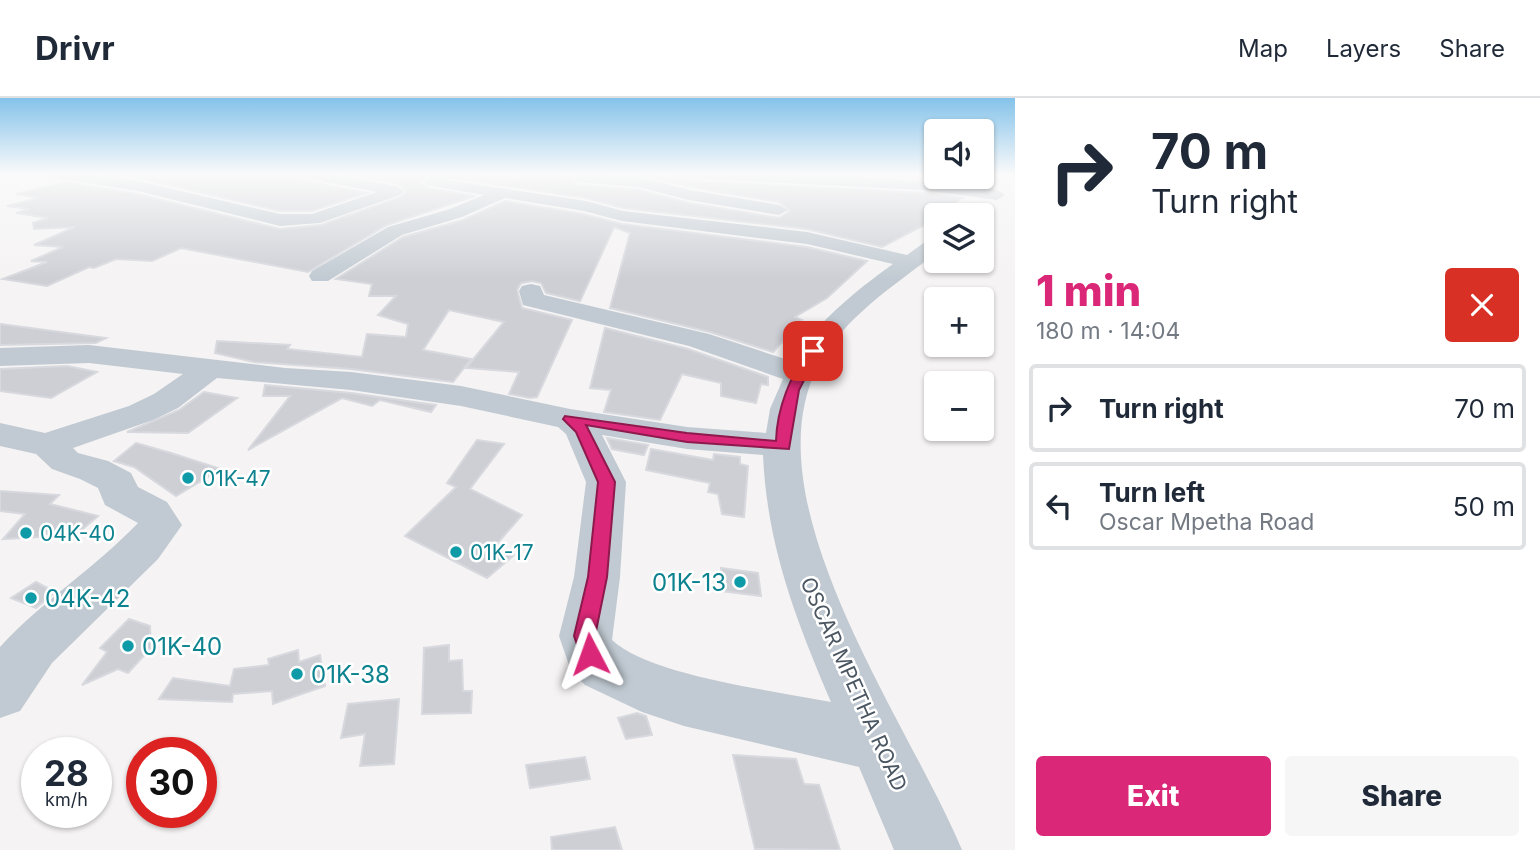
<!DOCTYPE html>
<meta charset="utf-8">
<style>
:root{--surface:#fff;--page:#f6f6f7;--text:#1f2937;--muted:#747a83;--line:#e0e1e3;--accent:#db2777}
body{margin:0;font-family:Inter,sans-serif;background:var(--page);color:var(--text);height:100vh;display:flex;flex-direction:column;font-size:26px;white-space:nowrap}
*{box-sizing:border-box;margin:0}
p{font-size:23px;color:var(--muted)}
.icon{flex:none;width:38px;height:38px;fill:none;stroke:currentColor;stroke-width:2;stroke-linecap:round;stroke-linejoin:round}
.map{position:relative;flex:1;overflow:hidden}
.sheet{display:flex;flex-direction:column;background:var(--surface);width:525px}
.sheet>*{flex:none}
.banner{background:#fff;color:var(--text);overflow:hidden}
.controls{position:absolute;left:924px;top:21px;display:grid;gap:14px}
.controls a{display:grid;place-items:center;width:70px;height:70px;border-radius:7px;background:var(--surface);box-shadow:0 2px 5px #0004;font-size:35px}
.speed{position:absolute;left:21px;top:639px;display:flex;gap:14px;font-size:35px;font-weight:700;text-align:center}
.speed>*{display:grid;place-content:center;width:91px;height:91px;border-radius:50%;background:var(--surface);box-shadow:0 2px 5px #0004;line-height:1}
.speed small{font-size:18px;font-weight:400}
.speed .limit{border:10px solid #d22;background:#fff;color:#111}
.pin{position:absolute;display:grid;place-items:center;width:60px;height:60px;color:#fff;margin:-30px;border-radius:14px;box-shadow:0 4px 10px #0006}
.me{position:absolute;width:77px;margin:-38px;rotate:356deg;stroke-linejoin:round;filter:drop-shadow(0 0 5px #0008)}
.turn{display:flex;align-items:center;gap:24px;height:147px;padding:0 21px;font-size:32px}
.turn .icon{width:91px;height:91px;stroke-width:2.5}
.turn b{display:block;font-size:49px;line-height:60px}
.round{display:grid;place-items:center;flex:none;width:74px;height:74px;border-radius:7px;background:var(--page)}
.summary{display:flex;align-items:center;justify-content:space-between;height:119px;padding:0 21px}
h1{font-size:42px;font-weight:800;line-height:52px;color:var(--accent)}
.action{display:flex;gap:14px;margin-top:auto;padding:14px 21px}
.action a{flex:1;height:80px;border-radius:7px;background:var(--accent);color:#fff;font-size:28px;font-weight:800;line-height:80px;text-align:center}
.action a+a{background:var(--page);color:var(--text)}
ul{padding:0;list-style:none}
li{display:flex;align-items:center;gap:21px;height:88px;margin:0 14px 10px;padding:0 7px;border:4px solid var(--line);border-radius:7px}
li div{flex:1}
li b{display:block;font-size:26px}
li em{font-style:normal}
header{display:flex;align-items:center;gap:42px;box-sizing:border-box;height:98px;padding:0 35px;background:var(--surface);border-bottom:2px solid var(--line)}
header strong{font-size:33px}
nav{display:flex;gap:38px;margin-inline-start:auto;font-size:24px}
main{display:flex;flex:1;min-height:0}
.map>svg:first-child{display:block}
</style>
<header>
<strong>Drivr</strong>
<nav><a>Map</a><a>Layers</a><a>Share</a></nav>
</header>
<main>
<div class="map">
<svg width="1015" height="752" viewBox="0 0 1015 752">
<rect width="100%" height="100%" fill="#f5f3f3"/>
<!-- building -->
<g fill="#cdcfd5" stroke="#d7d9de" stroke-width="2">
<path d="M106 76H297L305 83 367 95 312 113H280L139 80Z"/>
<path d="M344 76H431L421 84 427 90 475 98 387 127 308 174 181 150 152 163 116 161 94 170 89 169 47 188 3 181 47 164 31 163 63 149 34 147 75 129 34 131 33 125 48 120 16 115 29 111 7 108 39 100 16 96 66 84 137 96 280 131 321 127 401 99 407 93 396 85Z"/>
<path d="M455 76 519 81 525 76H544L573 80 578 87 639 92 689 105 779 120 790 113 779 104 691 89 642 77 676 79V76H681L690 83 923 95 963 100 936 116V121L882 149 807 131 623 110 586 100 452 80Z"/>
<path d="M505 103 583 116 622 126 807 149 867 163 827 200 795 219 802 222 773 254 710 234 610 210 630 135 614 129 580 203 546 195 541 185 532 183 521 185 517 192 522 210 572 222 537 299 530 300 509 296 519 274 466 270 504 224 449 212 423 252 471 261 453 284 351 271 254 264 215 255 217 243 290 247 287 251 362 259 367 236 406 239 408 226 378 217 396 198H369L372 186 336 181 403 139 463 122Z"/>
<path d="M0 226 106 240 96 245 0 247Z"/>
<path d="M605 230 688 251 768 279V287L761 286 756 305 721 298V285L682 276 660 322 604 314 611 292 590 290Z"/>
<path d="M67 268 97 274 51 300 0 293V271Z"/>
<path d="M265 287 351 295 436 307 431 314 380 302 372 308 342 300 248 352 290 298H263Z"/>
<path d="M204 294 237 300 188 335 127 334 179 312Z"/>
<path d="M607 340 648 347 644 357 612 351Z"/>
<path d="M477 342 504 346 470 391 522 417 496 447 514 457 487 480 405 438 456 389 447 385Z"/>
<path d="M136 345 171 355 221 371 176 398 134 369 114 363Z"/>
<path d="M651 351 713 362 714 356 740 359V366L748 368 744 419 722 416 718 396 708 394 710 385 646 372Z"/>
<path d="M0 393 59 397 50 406 98 418 69 443 43 435 39 439 3 441 25 416 0 413Z"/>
<path d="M721 470 758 475 761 498 722 493Z"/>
<path d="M36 484 55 494 36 510 11 500Z"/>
<path d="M129 521 150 528 151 550 128 575 118 571 82 587 107 554 100 550Z"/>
<path d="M449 547V563L462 562 463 593H472L471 615 422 616 424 550Z"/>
<path d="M298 552 299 564 320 557 325 588 273 606 272 593 233 596 232 604 159 601 173 580 230 588 234 571 269 567 268 561Z"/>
<path d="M399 601 394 666 360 668 365 636 341 640 348 606Z"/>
<path d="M637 615 646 618 652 637 626 641 618 620Z"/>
<path d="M733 657 796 661 804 686 819 687 840 752 755 751Z"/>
<path d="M585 659 590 681 530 690 526 667Z"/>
<path d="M615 729 622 752H552L551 739Z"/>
</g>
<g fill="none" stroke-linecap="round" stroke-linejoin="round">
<!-- minor -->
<g fill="#c1cad2" fill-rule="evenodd">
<path d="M50 76H87L138 83 280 116H312L377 94 306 80 299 76H330L396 88 404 93 400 97 320 125 280 128 138 93 57 80Z"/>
<path d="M435 76H452L446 82 586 103 623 113 807 134 907 157 929 141 936 139V155C895 187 843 220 818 268 748 405 909 624 962 752H894L859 669 684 628 642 614 585 587 571 573 559 538 574 479 586 384 566 336 558 329 461 308 351 292 217 280 178 310 153 322 73 350 78 355 108 363 131 375 138 389 167 404 182 427 158 461 52 565 20 613 0 620V549C42 503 95 470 138 425L105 407 98 390 80 381 52 371 36 356 0 348V325L45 335 129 308 154 296 183 276 89 265 0 268V250L89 247 285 270 351 274 461 288 570 311 687 329 766 335 770 311 783 281 689 248 523 207 519 193 522 188 531 186 540 188 544 197 709 236 791 263C819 223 854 194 893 166L807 146 622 123 584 113 505 100 462 119 402 137 328 183H312L309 178 312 173 388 129 450 111 484 97 427 87 424 84ZM602 337 687 351 763 357C767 448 796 522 831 604 777 593 650 578 612 542L620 479 626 384Z"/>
<path d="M583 76 640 79 690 92 779 107 788 112 779 117 689 102 639 89 578 84 575 81Z"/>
<path d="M683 76C788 76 892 78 997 92L1005 97 997 102 923 92 690 80Z"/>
</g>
</g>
<!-- sky -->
<linearGradient id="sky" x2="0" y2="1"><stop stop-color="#85c3ea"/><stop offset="0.42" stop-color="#fafafa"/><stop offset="1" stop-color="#fafafa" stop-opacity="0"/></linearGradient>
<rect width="1015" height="181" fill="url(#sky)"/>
<!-- route -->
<path fill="#db2777" stroke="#8e194d" stroke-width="2" d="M808 251 819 253 799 292 789 351 687 344 586 327 615 384 607 479 595 538 601 556 598 563 590 566 583 563 574 538 588 479 598 384 576 334 563 321 565 318 687 335 776 343C777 308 791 279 808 251Z"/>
<!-- markers -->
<g fill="#0f9aa8" stroke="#fff" stroke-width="2.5">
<circle cx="188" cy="380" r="7"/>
<circle cx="26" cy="435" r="7"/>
<circle cx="456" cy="454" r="7"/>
<circle cx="740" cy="484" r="7"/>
<circle cx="31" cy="500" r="7"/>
<circle cx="128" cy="548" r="7"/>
<circle cx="297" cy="576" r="7"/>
</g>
<g text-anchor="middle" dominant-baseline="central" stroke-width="5" stroke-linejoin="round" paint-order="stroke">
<!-- culture labels -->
<g font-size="21" fill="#0d838f" stroke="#fff" text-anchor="start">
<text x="202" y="380">01K-47</text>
<text x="40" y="435">04K-40</text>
<text x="470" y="454">01K-17</text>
</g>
<!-- street labels -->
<g font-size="21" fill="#4a5661" stroke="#fff">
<text transform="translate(854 586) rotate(66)">OSCAR MPETHA ROAD</text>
</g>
<!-- near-culture labels -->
<g font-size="24" fill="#0d838f" stroke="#fff" text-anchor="start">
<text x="726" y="484" text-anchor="end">01K-13</text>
<text x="45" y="500">04K-42</text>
<text x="142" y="548">01K-40</text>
<text x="311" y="576">01K-38</text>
</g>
</g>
</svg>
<div class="controls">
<a><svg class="icon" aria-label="sound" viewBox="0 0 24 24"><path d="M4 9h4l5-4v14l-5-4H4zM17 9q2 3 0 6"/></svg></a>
<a><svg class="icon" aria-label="layers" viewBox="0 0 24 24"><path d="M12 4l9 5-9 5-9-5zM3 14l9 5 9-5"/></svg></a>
<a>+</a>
<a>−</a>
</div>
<div class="speed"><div>28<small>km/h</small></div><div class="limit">30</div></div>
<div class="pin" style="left:813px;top:253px;background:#d93025"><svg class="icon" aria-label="arrive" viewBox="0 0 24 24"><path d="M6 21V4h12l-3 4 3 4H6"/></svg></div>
<svg class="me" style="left:590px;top:556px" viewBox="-20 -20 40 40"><path d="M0-17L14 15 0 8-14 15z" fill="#db2777" stroke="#fff" stroke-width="4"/></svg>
</div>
<section class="sheet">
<div class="banner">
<div class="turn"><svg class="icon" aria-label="right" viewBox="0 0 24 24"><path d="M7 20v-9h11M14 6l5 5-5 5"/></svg><div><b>70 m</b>Turn right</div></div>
</div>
<div class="summary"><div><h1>1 min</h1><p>180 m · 14:04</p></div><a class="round" style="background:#d93025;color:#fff"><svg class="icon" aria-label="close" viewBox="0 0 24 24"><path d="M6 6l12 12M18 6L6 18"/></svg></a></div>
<ul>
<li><svg class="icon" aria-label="right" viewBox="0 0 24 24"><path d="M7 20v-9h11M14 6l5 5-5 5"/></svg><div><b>Turn right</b></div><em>70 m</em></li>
<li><svg class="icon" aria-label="left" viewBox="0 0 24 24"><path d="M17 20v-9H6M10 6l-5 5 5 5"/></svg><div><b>Turn left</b><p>Oscar Mpetha Road</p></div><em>50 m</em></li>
</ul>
<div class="action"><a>Exit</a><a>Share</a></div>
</section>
</main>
